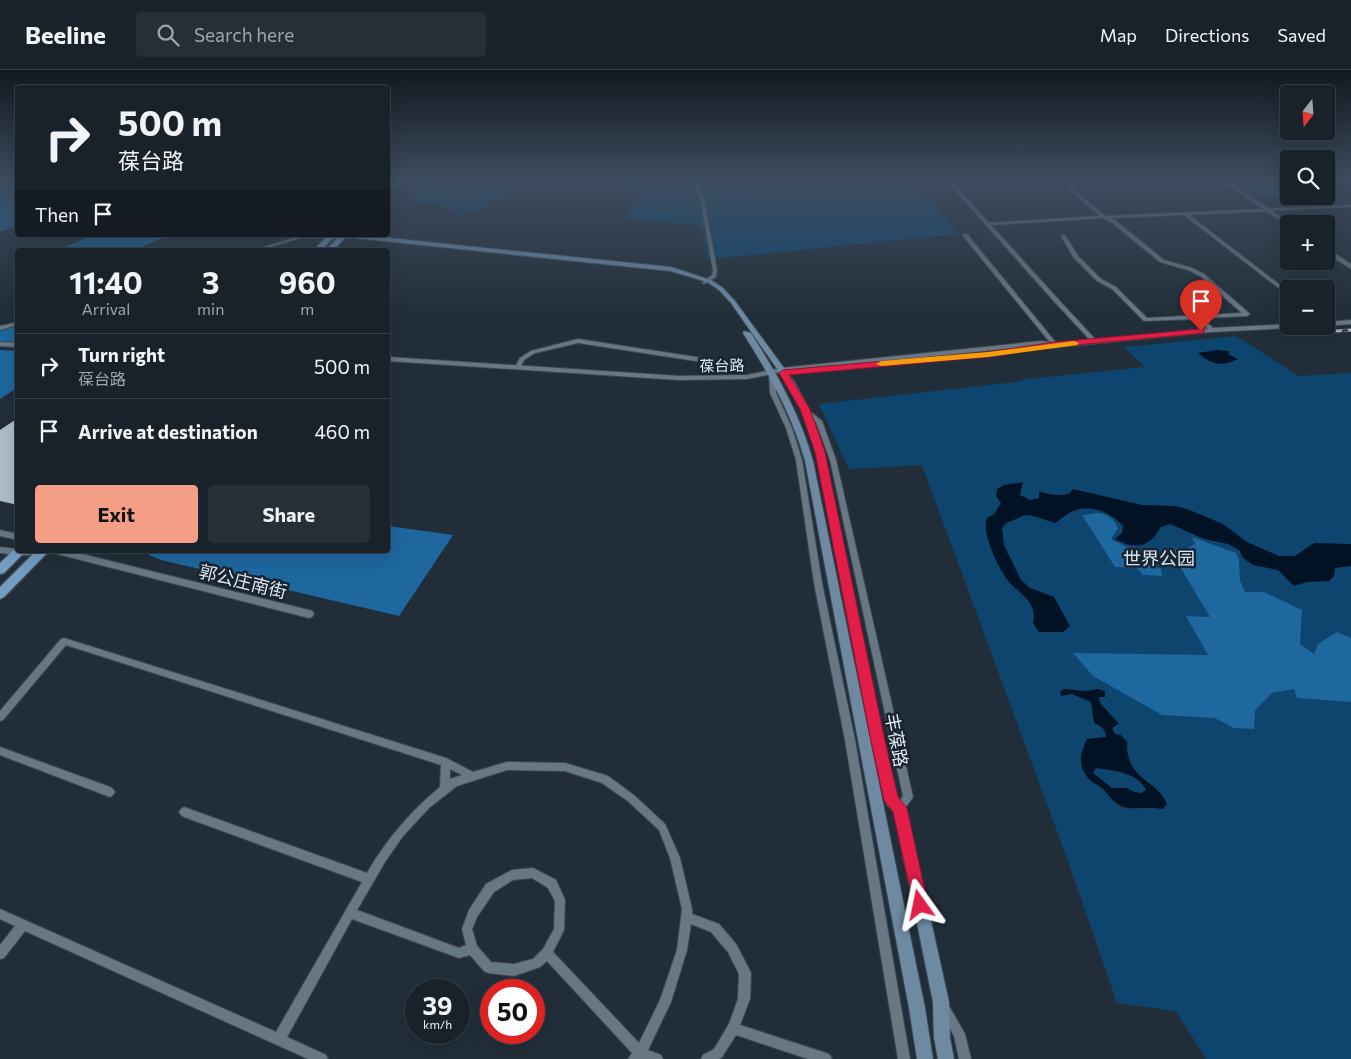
<!DOCTYPE html>
<meta charset="utf-8">
<style>
:root{--surface:#19222b;--page:#262f37;--text:#f1f3f6;--muted:#9fa4a9;--line:#373f47;--accent:#f49e86}
body{margin:0;font-family:Commissioner,"Noto Sans SC",sans-serif;background:var(--page);color:var(--text);height:100vh;display:flex;flex-direction:column;font-size:19px;white-space:nowrap}
*{box-sizing:border-box;margin:0}
p{font-size:16px;color:var(--muted)}
.icon{flex:none;width:28px;height:28px;fill:none;stroke:currentColor;stroke-width:2;stroke-linecap:round;stroke-linejoin:round}
.map{position:relative;flex:1;overflow:hidden}
.details{position:absolute;left:15px;top:178px;width:375px;height:305px;display:flex;flex-direction:column;background:var(--surface);border-radius:5px;box-shadow:0 5px 20px #0002,0 0 0 1px var(--line)}
.details>*{flex:none}
.banner{position:absolute;left:15px;top:15px;width:375px;height:152px;border-radius:5px;box-shadow:0 5px 20px #0002,0 0 0 1px var(--line);background:#19222b;color:var(--text);overflow:hidden}
.needle{width:32px;rotate:197deg}
.controls{position:absolute;left:1280px;top:15px;display:grid;gap:10px}
.controls a{display:grid;place-items:center;width:55px;height:55px;border-radius:5px;background:var(--surface);box-shadow:0 5px 20px #0002,0 0 0 1px var(--line);font-size:25px}
.speed{position:absolute;left:405px;top:909px;display:flex;gap:10px;font-size:25px;font-weight:700;text-align:center}
.speed>*{display:grid;place-content:center;width:65px;height:65px;border-radius:50%;background:var(--surface);box-shadow:0 5px 20px #0002,0 0 0 1px var(--line);line-height:1}
.speed small{font-size:12px;font-weight:400}
.speed .limit{border:8px solid #d22;background:#fff;color:#111}
.pin{position:absolute;display:grid;place-items:center;width:42px;height:42px;color:#fff;margin:-51px -21px;border-radius:50% 50% 50% 0;rotate:-45deg;box-shadow:0 0 5px #0007}
.pin .icon{rotate:45deg}
.me{position:absolute;width:55px;margin:-28px;rotate:348deg;stroke-linejoin:round;filter:drop-shadow(0 0 4px #0008)}
.turn{display:flex;align-items:center;gap:18px;height:105px;padding:0 20px;font-size:22px}
.turn .icon{width:65px;height:65px;stroke-width:2.5}
.turn b{display:block;font-size:35px;line-height:42px}
.then{display:flex;align-items:center;height:48px;padding:0 20px;background:#0003;gap:10px;font-size:19px}
.eta{display:flex;justify-content:space-evenly;align-items:center;height:85px;text-align:center}
.eta b{font-size:30px;font-weight:700;line-height:35px}
.cta{display:flex;gap:10px;margin-top:auto;padding:10px 20px}
.cta a{flex:1;height:58px;border-radius:5px;background:var(--accent);color:#111;font-size:20px;font-weight:700;line-height:58px;text-align:center}
.cta a+a{background:var(--page);color:var(--text)}
ul{padding:0;list-style:none}
li{display:flex;align-items:center;gap:15px;height:65px;padding:0 20px;border-top:1px solid var(--line)}
li div{flex:1}
li b{display:block;font-size:19px}
li em{font-style:normal}
header{display:flex;align-items:center;gap:30px;box-sizing:border-box;height:70px;padding:0 25px;background:var(--surface);border-bottom:1px solid var(--line)}
header strong{font-size:24px}
nav{display:flex;gap:28px;margin-inline-start:auto;font-size:18px}
.search{width:350px;height:45px;background:var(--page);display:flex;align-items:center;gap:12px;box-sizing:border-box;padding:0 18px;border-radius:5px;color:var(--muted);font-size:19px}
.map>svg:first-child{display:block}
</style>
<header>
<strong>Beeline</strong>
<div class="search"><svg class="icon" aria-label="search" viewBox="0 0 24 24"><circle cx="10" cy="10" r="6"/><path d="M15 15l6 6"/></svg>Search here</div>
<nav><a>Map</a><a>Directions</a><a>Saved</a></nav>
</header>
<div class="map">
<svg width="1351" height="989" viewBox="0 0 1351 989">
<rect width="100%" height="100%" fill="#212e39"/>
<!-- green -->
<g fill="#0d456f">
<path d="M433 109H525L499 132 490 131 477 143 467 142 459 147C445 132 430 133 411 133L417 123Z"/>
<path d="M555 109H912L959 164 719 188 707 187 701 155 624 150 639 120Z"/>
<path d="M1236 266 1299 306 1351 303V989H1206L1176 941 1117 933 1068 791 922 395 849 399 819 334 1016 312 1027 309 1145 297 1124 277Z"/>
</g>
<!-- forest -->
<g fill="#1e679f">
<path d="M0 109H17V156L0 162Z"/>
<path d="M1237 109H1289V125H1262Z"/>
<path d="M95 165H169L136 180H56Z"/>
<path d="M17 255V273L0 272V261Z"/>
<path d="M0 280 18 281 17 318 0 329Z"/>
<path d="M1099 443C1108 445 1114 449 1118 458L1111 469 1137 482 1138 489 1161 499 1162 506 1143 505 1137 498 1115 497 1082 445Z"/>
<path d="M388 456 453 465 399 546 161 490 149 485 154 480H388Z"/>
<path d="M1192 467 1236 483 1239 490 1240 510 1245 522H1264L1302 540 1300 574 1314 584 1318 574 1337 562 1351 568V632L1297 628 1294 619 1272 623 1255 640 1254 659 1234 658 1215 648 1162 645 1093 606 1073 583 1208 585 1186 546 1210 547 1173 485 1176 478 1186 479 1195 474Z"/>
</g>
<!-- water -->
<g fill="#001223" fill-rule="evenodd">
<path d="M1217 280 1228 281 1229 282 1228 284 1238 289C1221 297 1212 295 1198 283Z"/>
<path d="M1023 412 1020 425 1030 430 1039 428V421C1050 425 1058 426 1069 424L1073 419 1142 435 1175 436 1187 439 1223 454 1247 472 1279 486H1295L1314 473 1351 474V496L1335 498 1334 506 1329 511 1307 512 1294 516 1278 500 1253 495 1243 488 1239 480 1228 474 1204 469 1170 454 1161 457C1149 478 1136 480 1115 469L1122 463 1123 456C1112 443 1094 435 1076 440 1069 442 1061 449 1055 453 1046 451 1031 443 1022 446 1016 449 1013 451 1006 453L1002 458 1004 475 1021 510 1030 518 1054 527 1070 556 1063 562H1039L1033 553C1038 533 1021 525 1009 512 999 500 981 463 987 448L994 444 1001 433 996 426 997 419 1004 415Z"/>
<path d="M1065 619 1086 621 1098 619 1105 621V627H1099L1100 633 1119 654 1112 658 1115 664 1121 665 1127 672C1126 711 1156 708 1167 734L1163 739C1151 737 1140 739 1128 738 1118 737 1110 728 1104 720 1100 715 1093 714 1089 709 1077 695 1080 684 1087 669L1106 667C1106 659 1101 656 1094 653L1091 632 1072 624 1061 626 1060 621ZM1096 698C1112 700 1139 703 1146 720L1141 723 1134 722 1127 718H1112L1093 703Z"/>
</g>
<!-- building -->
<path fill="#adbdcb" d="M18 348V435L0 431V360Z"/>
<g fill="none" stroke-linecap="round" stroke-linejoin="round">
<!-- minor casing -->
<g stroke="#3e4952" stroke-width="2">
<g id="minor">
<path d="M692 109H696L704 128 717 200 716 207 704 214 702 213 712 205 713 200 700 128Z"/>
<path d="M945 109H949L989 153 1100 146 1058 109H1062L1105 146 1351 135V137L1189 145 1289 222V226L1184 145 1110 148 1115 150 1164 190 1192 198 1204 204 1250 244 1247 246 1202 248 1214 259 1215 260 1212 262 1196 249 1144 251 1112 219 1097 211 1074 188 1061 166 1065 165 1078 186 1101 209 1116 217 1147 248 1242 243 1200 206 1188 200 1160 192 1111 152 1103 148 991 155 1057 228 1052 229Z"/>
<path d="M963 164H967L1057 274V276H1053L963 166Z"/>
<path d="M300 166H331L333 167 331 168H300L261 180H254Z"/>
<path d="M18 252V255L0 260V256Z"/>
<path d="M578 269 735 293 738 295 735 297 578 273 535 283 524 290 520 298H516L515 297 520 288 531 281Z"/>
<path d="M772 301 775 303 776 323 792 358 802 390 822 513 855 670 910 989H898L845 670 814 513 796 390 786 358 770 323 769 303Z"/>
<path d="M805 337 822 351 836 390 913 727 903 741 900 743 897 741 895 738 903 726 830 390 816 352 803 340 802 339Z"/>
<path d="M64 568 446 688 473 702 507 692 565 693 608 706 635 726 665 754 680 788 692 839V844L719 854 736 874 749 899 751 903 750 929 740 955 826 983 830 985 832 989H808L736 965 722 987 719 989H701L703 985 714 979 729 954 738 929 739 904 728 882 711 862 691 854 687 880 671 932 648 980 661 985 663 989H628L632 983 547 891 540 897 514 906 488 903 484 901 470 885 459 888 352 849 287 967 326 985 328 989H308L25 861 4 888 0 889V875L15 856 0 849V839L276 962 362 812 184 747 181 745 179 742 181 739 184 737 367 803C386 770 411 741 440 717L441 695 66 575 3 650 0 651V641L61 569ZM450 699 462 705 450 709ZM507 700 565 701 602 713 629 732 659 760 670 788 682 839 677 880 660 930 639 973 553 882 564 860 565 830 556 810 533 798 512 800 486 814 469 840 462 859 466 875 459 878 357 840 385 792 403 766 429 738 457 716ZM532 808 548 818 555 831 554 859 543 879 533 889 514 894 491 892 477 876 472 859 477 847 494 822 513 810Z"/>
<path d="M0 677 110 717 113 719 115 722 113 725 110 727 0 685Z"/>
<path d="M945 934 949 936 965 964 971 989H959L954 966 939 940 941 936Z"/>
</g>
</g>
<!-- tertiary casing -->
<g stroke="#3e4952" stroke-width="2">
<g id="tertiary">
<path d="M1219 109H1224L1291 154 1287 155Z"/>
<path d="M1326 178 1351 194V199L1326 183Z"/>
<path d="M1052 227H1056L1096 270 1212 258 1289 254V256H1292L1289 258 1212 262 1050 278 1041 275 781 302 747 309 679 310 388 291V287L679 306 747 305 781 298 1041 271 1056 273 1090 270 1052 229Z"/>
<path d="M1351 250V254L1326 256V252Z"/>
<path d="M0 272 18 273V277L0 276Z"/>
<path d="M0 460 18 464V470L0 466Z"/>
<path d="M0 477 18 479V480H40C32 489 12 484 0 483Z"/>
<path d="M49 480H66L309 540 312 541 314 544 312 547 309 548 53 483Z"/>
</g>
</g>
<!-- secondary casing -->
<g stroke="#3e4952" stroke-width="2">
<g id="secondary">
<path d="M361 165 671 197 711 210 723 218 735 231 795 313 809 339 824 382 884 671 898 728 905 734 906 738 949 932 950 968 954 989H938L934 968 933 932 894 741 887 735 886 731 872 671 816 382 801 339 787 313 731 233 719 220 707 212 670 201 353 168 331 169 328 167 331 165Z"/>
<path d="M744 261 751 263C777 304 800 344 813 391L925 938 933 989H917L909 938 805 391C792 344 769 304 743 263Z"/>
</g>
</g>
<!-- primary casing -->
<g stroke="#3e4952" stroke-width="3">
<g id="primary">
<path d="M405 109H413L388 121 389 115Z"/>
<path d="M328 165H335L322 180H314Z"/>
<path d="M340 165H347L334 180H326Z"/>
<path d="M17 477 18 480H27L4 503 0 504V493Z"/>
<path d="M37 480H50L4 527 0 529V517Z"/>
</g>
</g>
<!-- minor -->
<use href="#minor" fill="#687784" fill-rule="evenodd"/>
<!-- tertiary -->
<use href="#tertiary" fill="#687784" fill-rule="evenodd"/>
<!-- secondary -->
<use href="#secondary" fill="#6e8aa3" fill-rule="evenodd"/>
<!-- primary -->
<use href="#primary" fill="#749dc2" fill-rule="evenodd"/>
<!-- rail casing -->
<g stroke="#a7b1b9" stroke-width="3">
<path id="rail" d="M1294 264 1351 260"/>
</g>
<!-- rail -->
<use href="#rail" stroke="#18242f" stroke-width="2" stroke-dasharray="6" stroke-linecap="butt"/>
</g>
<!-- sky -->
<linearGradient id="sky" x2="0" y2="1"><stop stop-color="#12191f"/><stop offset="0.44" stop-color="#3d4c5f"/><stop offset="1" stop-color="#3d4c5f" stop-opacity="0"/></linearGradient>
<rect width="1351" height="247" fill="url(#sky)"/>
<!-- route -->
<path fill="#e11d48" stroke="#92132f" d="M1201 259H1204V263L1055 277 988 287 789 305 810 339 825 382 885 671 898 727 907 738 928 835 926 841 920 843 915 841 893 742 884 730 871 671 815 382 800 339 779 303 783 300 988 282 1055 272Z"/>
<!-- slow -->
<path fill="#f59e0b" d="M1074 271 1079 273 1077 275 988 287 881 296 876 294 881 291 988 282Z"/>
<g text-anchor="middle" dominant-baseline="central" stroke-width="5" stroke-linejoin="round" paint-order="stroke">
<!-- far-street labels -->
<g font-size="15" fill="#e2eaf2" stroke="#18242f">
<text transform="translate(722 295) rotate(-1)">葆台路</text>
</g>
<!-- park labels -->
<g font-size="18" fill="#d5e6f6" stroke="#18242f">
<text x="1159" y="488">世界公园</text>
</g>
<!-- street labels -->
<g font-size="18" fill="#e2eaf2" stroke="#18242f">
<text transform="translate(243 511) rotate(14)">郭公庄南街</text>
<text transform="translate(897 670) rotate(79)">丰葆路</text>
</g>
</g>
</svg>
<div class="controls">
<a><svg class="needle" viewBox="-14 -14 28 28"><path d="M0-13l5 13h-10z" fill="#e53935"/><path d="M0 13l5-13h-10z" fill="#9fa4a9"/></svg></a>
<a><svg class="icon" aria-label="search" viewBox="0 0 24 24"><circle cx="10" cy="10" r="6"/><path d="M15 15l6 6"/></svg></a>
<a>+</a>
<a>−</a>
</div>
<div class="speed"><div>39<small>km/h</small></div><div class="limit">50</div></div>
<div class="pin" style="left:1201px;top:261px;background:#d93025"><svg class="icon" aria-label="arrive" viewBox="0 0 24 24"><path d="M6 21V4h12l-3 4 3 4H6"/></svg></div>
<svg class="me" style="left:920px;top:835px" viewBox="-20 -20 40 40"><path d="M0-17L14 15 0 8-14 15z" fill="#e11d48" stroke="#fff" stroke-width="4"/></svg>
<div class="banner">
<div class="turn"><svg class="icon" aria-label="right" viewBox="0 0 24 24"><path d="M7 20v-9h11M14 6l5 5-5 5"/></svg><div><b>500 m</b>葆台路</div></div>
<div class="then">Then<svg class="icon" aria-label="arrive" viewBox="0 0 24 24"><path d="M6 21V4h12l-3 4 3 4H6"/></svg></div>
</div>
<section class="details">
<div class="eta">
<div><b>11:40</b><p>Arrival</p></div>
<div><b>3</b><p>min</p></div>
<div><b>960</b><p>m</p></div>
</div>
<ul>
<li><svg class="icon" aria-label="right" viewBox="0 0 24 24"><path d="M7 20v-9h11M14 6l5 5-5 5"/></svg><div><b>Turn right</b><p>葆台路</p></div><em>500 m</em></li>
<li><svg class="icon" aria-label="arrive" viewBox="0 0 24 24"><path d="M6 21V4h12l-3 4 3 4H6"/></svg><div><b>Arrive at destination</b></div><em>460 m</em></li>
</ul>
<div class="cta"><a>Exit</a><a>Share</a></div>
</section>
</div>
